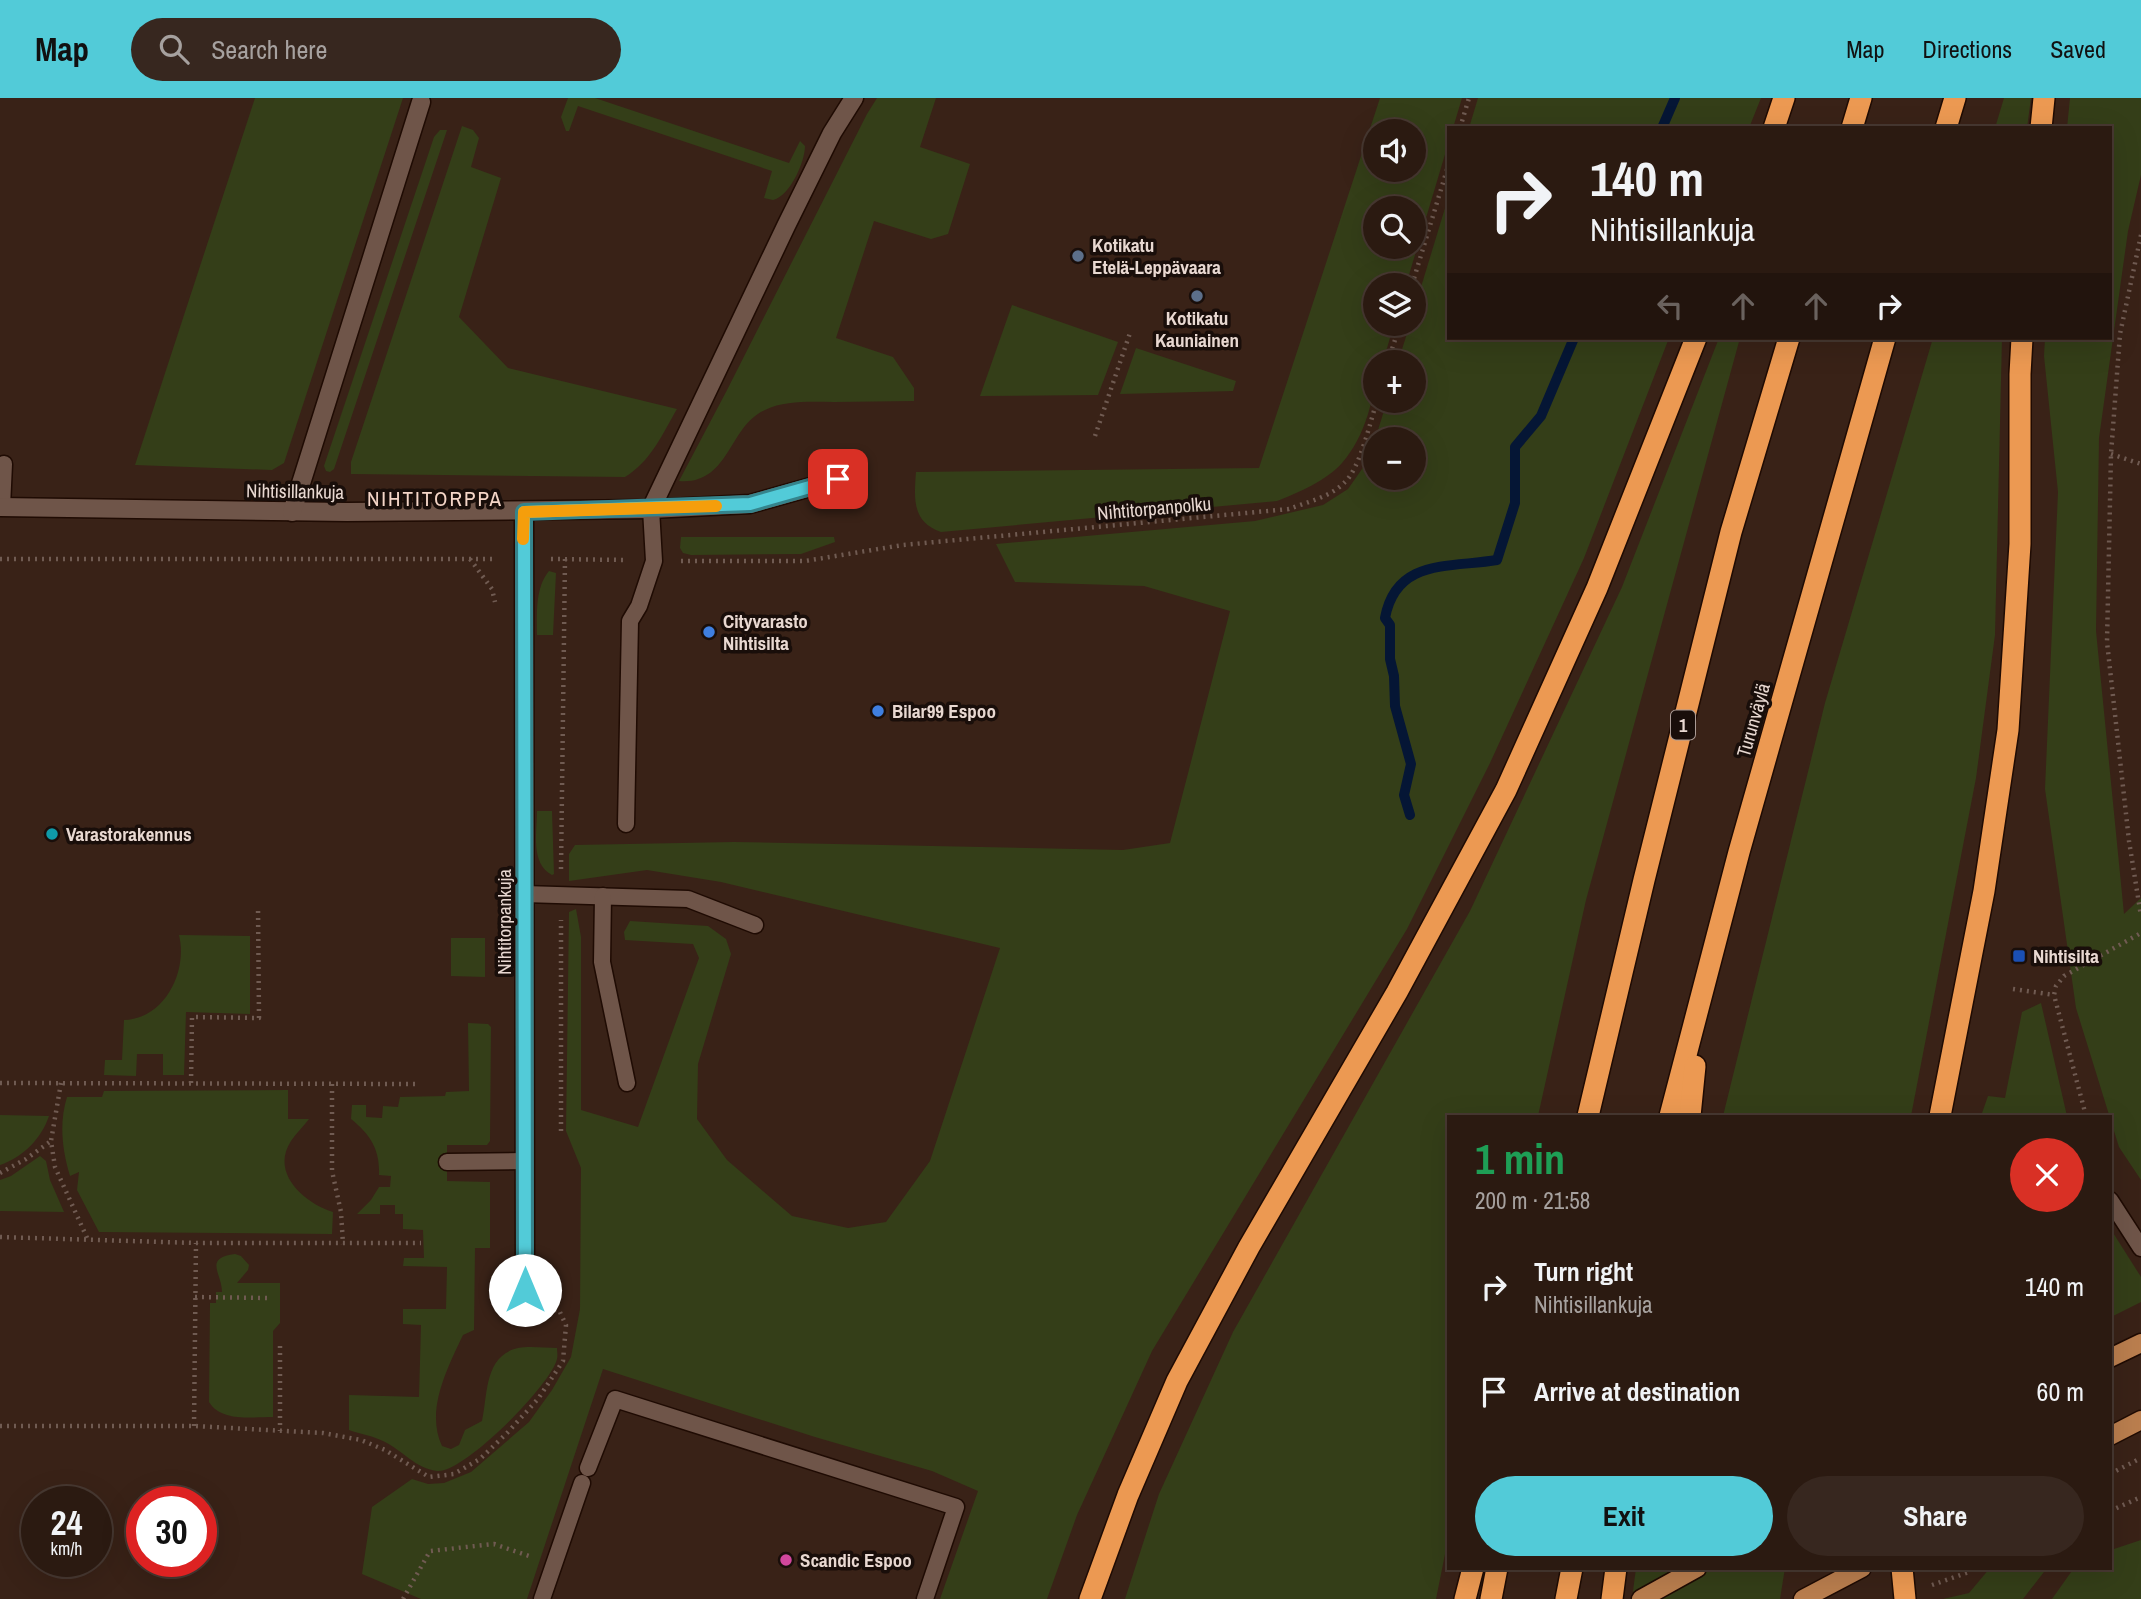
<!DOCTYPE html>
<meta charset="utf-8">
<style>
:root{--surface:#2b1a11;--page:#37271f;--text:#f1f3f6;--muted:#a6a19f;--line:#473831;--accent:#52cbd8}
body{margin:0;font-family:"Archivo Narrow",sans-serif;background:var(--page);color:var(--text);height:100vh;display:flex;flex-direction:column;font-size:26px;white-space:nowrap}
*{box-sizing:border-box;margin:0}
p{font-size:23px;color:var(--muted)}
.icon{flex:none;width:38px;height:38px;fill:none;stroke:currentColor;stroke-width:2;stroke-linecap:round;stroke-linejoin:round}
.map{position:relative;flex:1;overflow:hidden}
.side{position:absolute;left:1447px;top:1017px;width:665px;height:455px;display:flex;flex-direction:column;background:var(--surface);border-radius:0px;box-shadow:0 7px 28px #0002,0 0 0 2px var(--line)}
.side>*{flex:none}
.top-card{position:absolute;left:1447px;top:28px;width:665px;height:214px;border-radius:0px;box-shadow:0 7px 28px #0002,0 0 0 2px var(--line);background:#2b1a11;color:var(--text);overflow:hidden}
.controls{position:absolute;left:1363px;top:21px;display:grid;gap:14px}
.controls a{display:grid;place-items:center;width:63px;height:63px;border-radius:50%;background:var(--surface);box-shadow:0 7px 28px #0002,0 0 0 2px var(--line);font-size:35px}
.speed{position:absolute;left:21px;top:1388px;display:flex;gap:14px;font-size:35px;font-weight:700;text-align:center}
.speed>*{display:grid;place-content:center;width:91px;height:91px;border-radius:50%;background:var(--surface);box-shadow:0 7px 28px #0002,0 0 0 2px var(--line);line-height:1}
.speed small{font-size:18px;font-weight:400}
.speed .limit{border:10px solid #d22;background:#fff;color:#111}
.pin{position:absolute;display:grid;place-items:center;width:60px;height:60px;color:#fff;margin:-30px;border-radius:14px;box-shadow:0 4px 10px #0006}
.me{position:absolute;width:77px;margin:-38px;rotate:0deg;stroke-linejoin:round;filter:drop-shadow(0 0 5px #0008)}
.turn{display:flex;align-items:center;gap:24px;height:147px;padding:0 28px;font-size:32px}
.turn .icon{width:91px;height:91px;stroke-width:2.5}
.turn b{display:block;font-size:49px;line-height:60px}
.lanes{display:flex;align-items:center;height:66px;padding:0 28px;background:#0003;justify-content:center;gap:35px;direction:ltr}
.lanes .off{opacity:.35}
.round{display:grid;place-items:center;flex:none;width:74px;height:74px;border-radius:37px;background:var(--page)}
.summary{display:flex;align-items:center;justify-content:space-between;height:119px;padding:0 28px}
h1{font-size:42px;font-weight:700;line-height:52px;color:#1e9e55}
.primary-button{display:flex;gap:14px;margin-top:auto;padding:14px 28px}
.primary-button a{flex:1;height:80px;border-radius:42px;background:var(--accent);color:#111;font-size:28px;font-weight:700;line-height:80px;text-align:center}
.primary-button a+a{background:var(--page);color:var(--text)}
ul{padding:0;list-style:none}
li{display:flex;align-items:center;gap:21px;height:105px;padding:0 28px}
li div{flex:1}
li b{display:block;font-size:26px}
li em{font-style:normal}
header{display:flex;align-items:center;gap:42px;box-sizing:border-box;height:98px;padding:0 35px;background:var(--accent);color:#111}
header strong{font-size:33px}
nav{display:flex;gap:38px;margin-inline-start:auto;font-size:24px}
.search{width:490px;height:63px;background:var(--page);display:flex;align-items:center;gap:18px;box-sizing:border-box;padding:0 24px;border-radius:38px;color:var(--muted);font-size:26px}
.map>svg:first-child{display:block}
</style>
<header>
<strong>Map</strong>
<div class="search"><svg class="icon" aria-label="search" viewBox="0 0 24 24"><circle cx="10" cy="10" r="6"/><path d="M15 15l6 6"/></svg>Search here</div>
<nav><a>Map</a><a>Directions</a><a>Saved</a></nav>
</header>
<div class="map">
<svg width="2141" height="1501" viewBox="0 0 2141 1501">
<rect width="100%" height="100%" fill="#392217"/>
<!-- green -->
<g fill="#343e18" fill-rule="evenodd">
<path d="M255 0H403L284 365 272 372 135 367Z"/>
<path d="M568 0H595L789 65 800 43 805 48C805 64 790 98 773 102L764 100 772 73 578 8 569 33H566L561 19Z"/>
<path d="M877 0H936L920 49 970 66 948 136 931 141 874 123 836 240 893 259 914 290V303C887 303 860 304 834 304 811 304 786 302 765 312 728 328 730 387 679 383L726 294 867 16Z"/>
<path d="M1380 0H1462L1453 30H1449V43L1406 187H1376V226H1394L1383 264H1376C1376 298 1365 339 1342 365 1327 382 1298 395 1277 403L941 434C912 424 914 401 916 374L1259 370ZM1376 33H1414V72H1376ZM1376 110H1414V149H1376Z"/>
<path d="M1478 0H1761L1749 30H1469Z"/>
<path d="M2004 0H2031L2027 30H1995Z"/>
<path d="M2070 0H2141V77L2128 133 2099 340 2096 533 2124 816 2141 800V1082L2119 1049 2076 910 2045 691 2058 394 2044 258 2045 240H2110V30H2067Z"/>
<path d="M462 28 473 32 479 40 471 69 501 80 459 219 508 270 677 311C662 337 651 363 625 379L351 376V364Z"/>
<path d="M440 32H447L334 371 330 374 326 373 324 368 434 39Z"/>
<path d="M1449 97V240H1669L1584 460 1490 665 1407 831 1152 1253 1077 1417 1047 1501H940L978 1393 932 1373 815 1339 603 1271 527 1501H421L362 1476 372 1409 412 1381 428 1386 444 1385 471 1374 529 1324 552 1292 571 1259 580 1211 581 1070 566 1033 569 814 576 811 581 839V1012L638 1029 699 860 693 846 625 842 624 834 630 823 708 828 726 841 731 856 698 966 697 1021 727 1062 792 1118 848 1130 886 1124 930 1063 1000 850 721 784 647 772 569 783V756L575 747 734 744 1123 752 1170 745 1230 513 1144 488 1015 484 996 446 1255 423 1323 407 1348 391 1369 361 1387 303H1414V264H1398L1410 226H1414V212ZM1376 341H1414V380H1376Z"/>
<path d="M1012 207 1118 244 1098 297 980 298Z"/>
<path d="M1719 240H1740L1586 802 1538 1018H1449V1436L1436 1501H1125L1159 1396 1233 1234 1470 813 1622 489Z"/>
<path d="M1933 240H2002L1995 537 1976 680 1911 1018H1723L1825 605Z"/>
<path d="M1136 250 1236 283 1233 293 1120 296Z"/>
<path d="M681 439H834L835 444 801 456 691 457 683 455 680 450Z"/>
<path d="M549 473 556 475 553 537H537C537 515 535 490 549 473Z"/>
<path d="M537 713H552L554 776 552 777C530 765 537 734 537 713Z"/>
<path d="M179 837 250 838V916L186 914 184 977H163V956H137L136 978 104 977 105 962H122L124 922C165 921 188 873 179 837Z"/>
<path d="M451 840H485V879L451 878Z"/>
<path d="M2041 905 2067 1018H1981L1988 998 2005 1000 2022 914Z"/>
<path d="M468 925 488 926 491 929 490 1043 487 1047H447V1083L490 1084V1150H475L474 1232 463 1237C448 1269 425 1312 442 1348L451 1351 459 1347 465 1332 482 1323C488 1296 484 1258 518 1250 530 1248 545 1250 557 1250 557 1254 558 1257 557 1261 551 1287 463 1376 437 1373 415 1370 403 1353 385 1344 374 1338 360 1336 349 1332V1297L419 1299 421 1227 403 1226V1211H446L447 1169 403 1168 404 1160H424L423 1132 403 1131V1116H395V1107H380V1116H357L371 1102 379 1089H390L391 1078 379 1077C380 1052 371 1037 351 1021L352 1007H366V1019L382 1020 383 1008 398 1009 400 999 445 998 446 994 469 993Z"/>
<path d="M288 992V1021H309C304 1028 296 1035 291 1043 270 1075 304 1105 333 1114L332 1136 99 1134 77 1092 79 1074 70 1078C62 1051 59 1025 67 999H102L104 993Z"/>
<path d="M0 1017 49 1018C41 1041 23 1059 0 1067Z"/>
<path d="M40 1058 46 1063 50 1082 64 1114 0 1113V1082L11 1078Z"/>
<path d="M2110 1130 2141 1179V1204L2111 1219Z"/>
<path d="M235 1156 241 1158 249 1167 248 1172 237 1185H280V1225L273 1233V1319C252 1319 221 1324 209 1304L210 1205H216V1194H222C222 1175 203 1160 235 1156Z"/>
<path d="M2141 1442V1501H2052L2074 1470H2110L2111 1452Z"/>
<path d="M1636 1470H1785L1780 1501H1632Z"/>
<path d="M1990 1470H2047L2023 1501H1943L1969 1495Z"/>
</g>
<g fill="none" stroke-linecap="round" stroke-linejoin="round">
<!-- stream -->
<g stroke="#051635" stroke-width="10">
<path d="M1662 30 1675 0"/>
<path d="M1410 717 1404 697 1411 666 1395 608 1394 578 1390 561V527L1385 520C1396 460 1450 470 1497 462L1515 405V349L1541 318 1574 240"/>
</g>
<!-- lane casing -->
<g stroke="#1f0b03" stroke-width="19">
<g id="lane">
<path d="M2 409 4 366"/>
<path d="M626 726 630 523 639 508 654 463 651 411"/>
<path d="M524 796 688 801 755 827"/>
<path d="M603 798 602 864 627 985"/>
<path d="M447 1064 525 1063"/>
<path d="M2110 1102 2141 1150"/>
<path d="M588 1370 615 1301 956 1409 925 1501"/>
<path d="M542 1501 582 1385"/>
</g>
</g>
<!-- street casing -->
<g stroke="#1f0b03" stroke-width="21">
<g id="street">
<path d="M0 409 347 414 651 411 750 406 839 381"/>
<path d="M651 411 786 128 832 35 854 0"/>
<path d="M292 414 421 4"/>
<path d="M524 414 525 1192"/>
</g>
</g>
<!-- primary casing -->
<g stroke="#1f0b03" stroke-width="21">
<g id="primary">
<path d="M2110 1260 2141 1245"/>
<path d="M2110 1338 2141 1322"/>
<path d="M1641 1501 1697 1470"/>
<path d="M1803 1501 1862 1470"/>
</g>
</g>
<!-- highway casing -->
<g stroke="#1f0b03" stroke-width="24">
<g id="highway">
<path d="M1774 30 1784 0"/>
<path d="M1852 30 1861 0"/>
<path d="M1946 30 1955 0"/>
<path d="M2041 30 2044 0"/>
<path d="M1588 1018 1644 782 1731 434 1789 240"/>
<path d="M1670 1018 1739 754 1885 240"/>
<path d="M1690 1018 1695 968"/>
<path d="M1940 1018 1984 793 2008 632 2020 446V276L2022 240"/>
<path d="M1902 1470 1905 1501"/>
<path d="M1090 1501 1128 1397 1177 1283 1249 1149 1397 894 1506 692 1597 490 1696 240"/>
<path d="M1465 1501 1473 1470"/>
<path d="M1491 1501 1497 1470"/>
<path d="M1566 1501 1572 1470"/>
<path d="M1612 1501 1616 1470"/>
</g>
</g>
<!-- path -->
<g stroke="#705b52" stroke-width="4.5" stroke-dasharray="2 5" stroke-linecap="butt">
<path d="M1460 30 1469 0"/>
<path d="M2141 137 2120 236 2111 356 2107 544 2129 743 2141 818"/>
<path d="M1412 187 1449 65"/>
<path d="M1388 264 1400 226"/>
<path d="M1095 338 1130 235"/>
<path d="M2111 356 2141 366"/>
<path d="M0 461H497"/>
<path d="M470 461 492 491 495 504"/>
<path d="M551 461 626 462"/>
<path d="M681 463H805L903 447 1289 411C1307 404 1330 399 1344 385 1360 371 1370 324 1377 303"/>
<path d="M561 771 565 461"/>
<path d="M2013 891 2054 897"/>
<path d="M0 985 420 986"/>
<path d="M61 985 51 1043 55 1069 88 1142"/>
<path d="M191 985 192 919 259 920 258 809"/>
<path d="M332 986V1073L341 1114 343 1146"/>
<path d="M2086 1018 2054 897 2056 888 2064 878 2141 835"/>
<path d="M561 1033V822"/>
<path d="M0 1075 26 1061 51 1043"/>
<path d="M0 1139 196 1145H421"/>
<path d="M497 1198 496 1211H507"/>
<path d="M195 1199 267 1200"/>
<path d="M280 1248V1333"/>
<path d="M0 1328H194L323 1335 361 1342 385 1352 429 1379 454 1376 480 1361 508 1334 538 1301 563 1263 566 1227 559 1212H543"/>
<path d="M194 1328 196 1145"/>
<path d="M2110 1376 2141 1360"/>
<path d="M2110 1413 2141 1399"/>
<path d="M1932 1487 1969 1474 1973 1470"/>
<path d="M403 1501 430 1453 494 1446 529 1458"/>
</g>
<!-- lane -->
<use href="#lane" stroke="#6f5549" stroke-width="16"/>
<!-- street -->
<use href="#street" stroke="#6f5549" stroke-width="18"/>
<!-- primary -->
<use href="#primary" stroke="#ba7e4e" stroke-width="18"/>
<!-- highway -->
<use href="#highway" stroke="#ec9952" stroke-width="21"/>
</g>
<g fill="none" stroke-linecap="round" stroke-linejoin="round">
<!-- route casing -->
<g stroke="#35848c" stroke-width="18">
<path id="route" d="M525 1192 524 414 750 406 838 381"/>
</g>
<!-- route -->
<use href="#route" stroke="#52cbd8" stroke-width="12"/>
<!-- slow -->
<path stroke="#f59e0b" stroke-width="12" d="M523 441 524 414 716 408"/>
</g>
<!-- markers -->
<g fill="#5c6f8a" stroke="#190e0a" stroke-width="2.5">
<circle cx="1078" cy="158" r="7"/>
<circle cx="1197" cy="198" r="7"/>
</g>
<g fill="#3f7fe0" stroke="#190e0a" stroke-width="2.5">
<circle cx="709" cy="534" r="7"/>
<circle cx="878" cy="613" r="7"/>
</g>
<circle fill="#0f9aa8" stroke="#190e0a" stroke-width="2.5" cx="52" cy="736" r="7"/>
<rect fill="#1a4fb4" stroke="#190e0a" stroke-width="2.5" x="2012" y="851" width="14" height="14" rx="3.5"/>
<circle fill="#d1479c" stroke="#190e0a" stroke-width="2.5" cx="786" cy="1462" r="7"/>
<g text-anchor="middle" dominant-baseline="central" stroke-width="7" stroke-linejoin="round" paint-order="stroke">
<!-- shield labels -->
<rect fill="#190e0a" stroke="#aa9b95" stroke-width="2" x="1671" y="612.5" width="24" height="29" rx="5"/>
<g font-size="18" font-weight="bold" fill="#e8d8d1">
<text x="1683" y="627">1</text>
</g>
<!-- poi labels -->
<g font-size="19" font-weight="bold" fill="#e8d8d1" stroke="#190e0a" text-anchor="start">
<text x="1092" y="147">Kotikatu<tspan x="1092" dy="22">Etelä-Leppävaara</tspan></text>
<text x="1197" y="220" text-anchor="middle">Kotikatu<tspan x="1197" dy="22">Kauniainen</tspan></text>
<text x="723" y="523">Cityvarasto<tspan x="723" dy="22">Nihtisilta</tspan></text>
<text x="892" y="613">Bilar99 Espoo</text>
<text x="66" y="736">Varastorakennus</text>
<text x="2033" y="858">Nihtisilta</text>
<text x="800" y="1462">Scandic Espoo</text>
</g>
<!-- street labels -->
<g font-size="19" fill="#e8d8d1" stroke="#190e0a">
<text transform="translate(295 393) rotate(1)">Nihtisillankuja</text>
<text transform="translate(1154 410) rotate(-5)">Nihtitorpanpolku</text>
<text transform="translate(1753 622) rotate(-74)">Turunväylä</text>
<text transform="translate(504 824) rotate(-90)">Nihtitorpankuja</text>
</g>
<!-- neighbourhood labels -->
<g font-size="21" letter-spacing="2" fill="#f4d5c7" stroke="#190e0a">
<text x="435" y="400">NIHTITORPPA</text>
</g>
</g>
</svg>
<div class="controls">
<a><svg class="icon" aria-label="sound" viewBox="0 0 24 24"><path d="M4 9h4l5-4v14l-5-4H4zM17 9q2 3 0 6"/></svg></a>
<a><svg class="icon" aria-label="search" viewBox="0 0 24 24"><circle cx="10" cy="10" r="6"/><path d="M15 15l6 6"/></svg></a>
<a><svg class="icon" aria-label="layers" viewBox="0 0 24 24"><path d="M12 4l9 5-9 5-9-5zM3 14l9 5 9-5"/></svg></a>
<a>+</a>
<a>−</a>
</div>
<div class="speed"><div>24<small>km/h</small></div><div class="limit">30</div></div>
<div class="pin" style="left:838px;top:381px;background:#d93025"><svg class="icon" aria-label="arrive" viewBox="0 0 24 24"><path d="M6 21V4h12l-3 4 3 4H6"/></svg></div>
<svg class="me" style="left:525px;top:1192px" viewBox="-20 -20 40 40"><circle r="19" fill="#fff"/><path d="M0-13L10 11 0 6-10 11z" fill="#52cbd8"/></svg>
<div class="top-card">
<div class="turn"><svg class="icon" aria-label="right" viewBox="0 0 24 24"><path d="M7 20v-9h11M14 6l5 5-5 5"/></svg><div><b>140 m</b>Nihtisillankuja</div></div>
<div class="lanes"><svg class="icon off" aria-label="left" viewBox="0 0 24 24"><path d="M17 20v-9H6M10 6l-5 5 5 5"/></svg><svg class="icon off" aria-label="ahead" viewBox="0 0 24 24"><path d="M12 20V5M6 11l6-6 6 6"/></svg><svg class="icon off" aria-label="ahead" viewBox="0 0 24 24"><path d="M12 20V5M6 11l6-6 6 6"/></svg><svg class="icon" aria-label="right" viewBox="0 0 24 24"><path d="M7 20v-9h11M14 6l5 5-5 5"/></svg></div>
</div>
<section class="side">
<div class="summary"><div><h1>1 min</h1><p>200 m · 21:58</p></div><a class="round" style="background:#d93025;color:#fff"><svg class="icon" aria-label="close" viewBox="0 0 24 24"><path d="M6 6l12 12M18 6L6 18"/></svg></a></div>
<ul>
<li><svg class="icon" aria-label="right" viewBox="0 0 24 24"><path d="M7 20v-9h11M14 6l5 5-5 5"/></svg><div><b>Turn right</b><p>Nihtisillankuja</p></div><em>140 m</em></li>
<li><svg class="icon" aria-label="arrive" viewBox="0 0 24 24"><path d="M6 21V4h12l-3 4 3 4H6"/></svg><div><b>Arrive at destination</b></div><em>60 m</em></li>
</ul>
<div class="primary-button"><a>Exit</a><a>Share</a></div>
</section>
</div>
